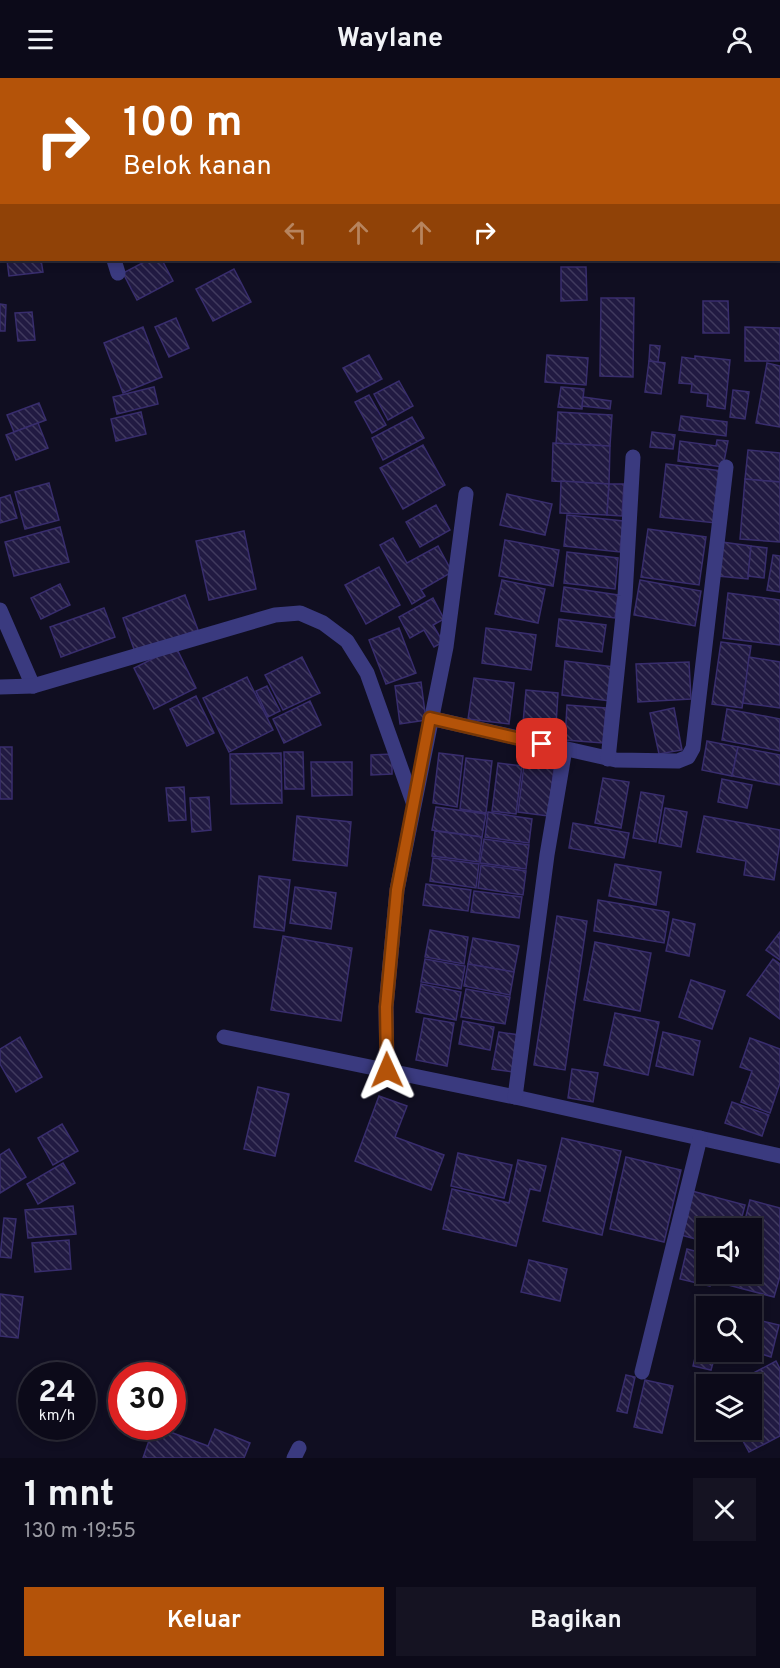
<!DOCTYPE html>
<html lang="id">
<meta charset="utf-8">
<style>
:root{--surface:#0c0a19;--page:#151322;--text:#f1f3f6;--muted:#9a9aa2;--line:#2c2b38;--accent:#b45309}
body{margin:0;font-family:Overpass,sans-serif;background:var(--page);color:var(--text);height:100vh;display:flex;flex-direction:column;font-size:22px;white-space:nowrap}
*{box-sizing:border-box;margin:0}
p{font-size:20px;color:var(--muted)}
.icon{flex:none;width:33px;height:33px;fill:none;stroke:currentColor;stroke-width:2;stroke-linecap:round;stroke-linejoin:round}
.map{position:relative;height:1380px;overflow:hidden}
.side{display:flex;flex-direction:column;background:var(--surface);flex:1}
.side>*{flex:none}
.banner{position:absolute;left:0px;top:0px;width:780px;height:183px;box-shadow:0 3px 9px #0003,0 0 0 2px var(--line);background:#b45309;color:#fff;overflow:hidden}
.tools{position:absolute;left:696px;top:1140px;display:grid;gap:12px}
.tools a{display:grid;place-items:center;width:66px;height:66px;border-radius:0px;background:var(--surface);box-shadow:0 3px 9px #0003,0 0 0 2px var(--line);font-size:30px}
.speed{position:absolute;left:18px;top:1284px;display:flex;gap:12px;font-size:30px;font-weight:700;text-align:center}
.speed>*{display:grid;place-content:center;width:78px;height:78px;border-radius:50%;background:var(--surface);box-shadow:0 3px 9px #0003,0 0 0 2px var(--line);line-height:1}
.speed small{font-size:15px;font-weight:400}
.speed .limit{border:9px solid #d22;background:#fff;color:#111}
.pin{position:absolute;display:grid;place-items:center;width:51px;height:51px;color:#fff;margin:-26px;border-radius:12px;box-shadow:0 3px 9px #0006}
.me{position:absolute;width:66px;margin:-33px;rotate:359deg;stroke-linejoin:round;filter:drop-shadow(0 0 4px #0008)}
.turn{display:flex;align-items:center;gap:21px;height:126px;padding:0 24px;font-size:27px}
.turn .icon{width:78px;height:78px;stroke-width:2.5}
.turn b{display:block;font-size:42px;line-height:51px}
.lanes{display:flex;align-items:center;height:57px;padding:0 24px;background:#0003;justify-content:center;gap:30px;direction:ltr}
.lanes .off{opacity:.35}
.round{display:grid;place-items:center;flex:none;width:63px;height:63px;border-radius:0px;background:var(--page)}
.summary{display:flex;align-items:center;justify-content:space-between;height:102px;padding:0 24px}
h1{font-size:36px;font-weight:700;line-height:45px}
.primary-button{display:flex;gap:12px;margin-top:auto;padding:12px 24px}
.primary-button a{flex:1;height:69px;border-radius:0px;background:var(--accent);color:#fff;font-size:24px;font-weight:700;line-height:69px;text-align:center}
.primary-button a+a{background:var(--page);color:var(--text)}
header{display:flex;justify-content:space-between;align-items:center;height:78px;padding:0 24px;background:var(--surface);font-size:27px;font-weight:700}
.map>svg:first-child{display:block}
</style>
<header><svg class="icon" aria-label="menu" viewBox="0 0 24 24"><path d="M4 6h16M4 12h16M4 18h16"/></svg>Waylane<svg class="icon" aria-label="person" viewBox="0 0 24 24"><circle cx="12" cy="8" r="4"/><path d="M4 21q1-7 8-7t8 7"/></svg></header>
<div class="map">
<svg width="780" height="1380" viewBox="0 0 780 1380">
<defs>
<pattern id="building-back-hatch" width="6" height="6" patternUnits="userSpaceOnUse" patternTransform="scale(1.5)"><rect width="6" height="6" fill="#211a42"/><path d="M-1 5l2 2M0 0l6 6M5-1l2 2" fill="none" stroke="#403a5e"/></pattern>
</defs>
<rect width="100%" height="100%" fill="#100e21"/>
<!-- building -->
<g fill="url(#building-back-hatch)" stroke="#382d6d" stroke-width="1.5">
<path d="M7 182H41L43 194 9 198Z"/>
<path d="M148 182H162L173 203 137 222 123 195Z"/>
<path d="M561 189H586L587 222 561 223Z"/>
<path d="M234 191 251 224 213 243 196 211Z"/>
<path d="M601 220H634L633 299 600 298Z"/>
<path d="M703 223H728L729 255H703Z"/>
<path d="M0 226 6 227 5 253H0Z"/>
<path d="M32 234 35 262 18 263 15 235Z"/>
<path d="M176 240 189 270 169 279 155 249Z"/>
<path d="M143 249 162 299 123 315 104 265Z"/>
<path d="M745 249 780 250V283H745Z"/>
<path d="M650 267 660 268 658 284 649 283Z"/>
<path d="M369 277 382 301 357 314 343 290Z"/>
<path d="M547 277 588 280 586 307 545 304Z"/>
<path d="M695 278 730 282 725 331 707 328 708 316 691 314 692 306 679 305 682 279 695 281Z"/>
<path d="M649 283 665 285 661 316 645 314Z"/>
<path d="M767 285 780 288V349L756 345Z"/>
<path d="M399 303 413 328 388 342 374 316Z"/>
<path d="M154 309 158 326 117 336 113 319Z"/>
<path d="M561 309 584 311 582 331 558 329Z"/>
<path d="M733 312 749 314 745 341 730 339Z"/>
<path d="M369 317 386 347 372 355 355 324Z"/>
<path d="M583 319 611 323 610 331 582 328Z"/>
<path d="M39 325 46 342 14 354 7 337Z"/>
<path d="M141 334 146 356 116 363 111 341Z"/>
<path d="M558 334 612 337 610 368 556 366Z"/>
<path d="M681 338 727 344 726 358 679 352Z"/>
<path d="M412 339 424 360 383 382 372 360Z"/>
<path d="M38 345 48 370 16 382 6 357Z"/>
<path d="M652 354 675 357 673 371 650 369Z"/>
<path d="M717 362 728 363 723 389 678 383 680 363 716 368Z"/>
<path d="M553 365 610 368 609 406 552 403Z"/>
<path d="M423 367 445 407 403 431 380 390Z"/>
<path d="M748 372 780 375V404L745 401Z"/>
<path d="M666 386 722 393 716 445 660 439Z"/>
<path d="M745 401 780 404V464L740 461Z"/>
<path d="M561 403 609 406 607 437 560 435Z"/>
<path d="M49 405 59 442 25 451 15 414Z"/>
<path d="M609 406H624L622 438 607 437Z"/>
<path d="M507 416 552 426 545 457 500 447Z"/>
<path d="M10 417 17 440 0 445V420Z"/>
<path d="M436 427 450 452 420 469 406 444Z"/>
<path d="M567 437 623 443 620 474 564 468Z"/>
<path d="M60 449 69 484 14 498 5 464Z"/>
<path d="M648 451 706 459 699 507 641 499Z"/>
<path d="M244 453 256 511 209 522 196 463Z"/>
<path d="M393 460 407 485 438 468 452 494 421 512 425 518 412 526 380 467Z"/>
<path d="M505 462 559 472 553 508 499 498Z"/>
<path d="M722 464 751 468 748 501 718 498Z"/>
<path d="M751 468 767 470 764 500 748 498Z"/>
<path d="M567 474 618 480 615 511 564 505Z"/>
<path d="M773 477 780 478V514L767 512Z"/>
<path d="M379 489 400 527 366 546 345 507Z"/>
<path d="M502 502 545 511 538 545 495 536Z"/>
<path d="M640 502 701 513 695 548 634 537Z"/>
<path d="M60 506 70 527 41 541 31 520Z"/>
<path d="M564 509 618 517 615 540 561 533Z"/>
<path d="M728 515 780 522V567L723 560Z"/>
<path d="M185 517 198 552 135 574 123 540Z"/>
<path d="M433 520 444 541 433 547 443 564 434 569 424 552 410 560 399 539Z"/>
<path d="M104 530 115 559 61 579 50 549Z"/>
<path d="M559 541 606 547 602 574 556 568Z"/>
<path d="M399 550 416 595 386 606 369 562Z"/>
<path d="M486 550 536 557 531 592 482 585Z"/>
<path d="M721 564 751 568 742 630 712 626Z"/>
<path d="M176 569 196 610 154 631 134 590Z"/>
<path d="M302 579 320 615 283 632 265 597Z"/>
<path d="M749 579 780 584V630L743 625Z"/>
<path d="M565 583 614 589 610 623 562 617Z"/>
<path d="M689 584 691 621 638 624 636 586Z"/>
<path d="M247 599 273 652 229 674 203 620Z"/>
<path d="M474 600 514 605 509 646 468 641Z"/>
<path d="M421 604 426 642 400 646 395 608Z"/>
<path d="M267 608 280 633 268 639 256 613Z"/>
<path d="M526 612 558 615 556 647 523 645Z"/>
<path d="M196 618 214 655 187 668 170 631Z"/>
<path d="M310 623 321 647 284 665 273 641Z"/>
<path d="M567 627 606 630 603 665 565 662Z"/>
<path d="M674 630 682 672 659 676 650 635Z"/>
<path d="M727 631 780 641V673L722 662Z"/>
<path d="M707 663 738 669 732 698 702 692Z"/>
<rect x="0" y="669" width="12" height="52"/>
<path d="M738 669 780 677V707L732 698Z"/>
<path d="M284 674H303L304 711H285Z"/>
<path d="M281 675 282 725 231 726 230 676Z"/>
<path d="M439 675 463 678 457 729 433 725Z"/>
<path d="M392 676V696L371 697V677Z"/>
<path d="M466 680 492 683 486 735 460 731Z"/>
<path d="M311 684H352V717L312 718Z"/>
<path d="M498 685 522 688 516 736 492 733Z"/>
<path d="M524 687 554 691 548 738 518 734Z"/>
<path d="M603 700 629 704 621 750 595 745Z"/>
<path d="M722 701 752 707 747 730 718 724Z"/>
<path d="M184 709 186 742 169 743 166 710Z"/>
<path d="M641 714 664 718 656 764 633 760Z"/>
<path d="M209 719 211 752 192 754 190 720Z"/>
<path d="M436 729 486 736 482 759 432 752Z"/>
<path d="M665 730 687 734 681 769 659 765Z"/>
<path d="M488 734 532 741 529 765 485 759Z"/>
<path d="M297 738 351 744 347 788 293 782Z"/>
<path d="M704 738 780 752V764L774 802 744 797 746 783 697 774Z"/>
<path d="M573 745 629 755 624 780 569 770Z"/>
<path d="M435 753 482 759 479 784 432 778Z"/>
<path d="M484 761 529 767 526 791 480 785Z"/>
<path d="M433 780 479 786 476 810 430 803Z"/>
<path d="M615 786 661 794 656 827 609 818Z"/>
<path d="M481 787 526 793 523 817 478 810Z"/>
<path d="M259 798 290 802 284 853 254 849Z"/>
<path d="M426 806 471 812 468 833 423 827Z"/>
<path d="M295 809 336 815 331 851 290 845Z"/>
<path d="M474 813 522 819 519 840 471 834Z"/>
<path d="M598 822 669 834 664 865 594 853Z"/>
<path d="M557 838 587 843 565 992 534 987Z"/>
<path d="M673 841 695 846 689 878 666 873Z"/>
<path d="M430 852 468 859 464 886 425 879Z"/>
<path d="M780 854V882L766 872Z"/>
<path d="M283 858 352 870 341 943 271 932Z"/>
<path d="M473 860 519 868 514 894 468 886Z"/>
<path d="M595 864 651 875 640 933 584 922Z"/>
<path d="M425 881 465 888 461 911 421 904Z"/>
<path d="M773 881 780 886V941L747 917Z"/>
<path d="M468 886 514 894 510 917 464 908Z"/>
<path d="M691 902 725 913 712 951 679 939Z"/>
<path d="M421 906 461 914 456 942 416 934Z"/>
<path d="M466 911 510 919 505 946 461 939Z"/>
<path d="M615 935 659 944 648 997 604 987Z"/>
<path d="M424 940 454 945 447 988 416 982Z"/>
<path d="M463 943 494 949 490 972 459 966Z"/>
<path d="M499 954 519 957 513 994 492 991Z"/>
<path d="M663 954 700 963 693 997 656 988Z"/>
<path d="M20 959 42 999 16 1014 0 986V971Z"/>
<path d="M750 960 780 971V1005L770 1035 741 1024 752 993 740 989Z"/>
<path d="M572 991 598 995 593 1024 568 1020Z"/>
<path d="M258 1009 289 1016 275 1078 244 1071Z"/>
<path d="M379 1018 407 1028 395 1059 444 1077 431 1112 355 1083Z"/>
<path d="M732 1024 769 1037 762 1058 725 1045Z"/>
<path d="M62 1046 78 1073 53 1087 38 1060Z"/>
<path d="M562 1060 621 1073 602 1157 543 1143Z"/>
<path d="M9 1071 26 1099 0 1115V1077Z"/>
<path d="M458 1075 512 1087 504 1120 451 1108Z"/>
<path d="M626 1079 681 1092 664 1164 610 1151Z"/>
<path d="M518 1082 546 1088 540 1113 530 1111 516 1168 443 1151 452 1111 509 1125Z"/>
<path d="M63 1085 75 1105 38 1126 27 1106Z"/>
<path d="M692 1113 745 1127 739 1150H706V1164L681 1157Z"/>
<path d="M750 1122 780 1130V1198L774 1219 728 1207 731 1196H752V1150H743Z"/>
<path d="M73 1128 76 1156 28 1160 25 1132Z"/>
<path d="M4 1140 16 1141 11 1180 0 1179Z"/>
<path d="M69 1162 71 1191 35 1194 32 1165Z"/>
<path d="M687 1171 706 1176V1196H713L710 1208 680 1201Z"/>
<path d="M529 1182 567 1191 560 1223 521 1214Z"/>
<path d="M0 1216 23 1219 18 1260 0 1258Z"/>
<path d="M706 1236V1274H716L711 1292 693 1288Z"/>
<path d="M754 1241 779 1247 771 1279 752 1273V1250Z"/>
<path d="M776 1283 780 1291V1358L749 1374 737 1352H752V1306H733Z"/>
<path d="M626 1297 635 1299 627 1335 617 1333Z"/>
<path d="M645 1302 673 1308 662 1355 634 1349Z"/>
<path d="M154 1348 208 1368 215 1351 250 1365 244 1380H143Z"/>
</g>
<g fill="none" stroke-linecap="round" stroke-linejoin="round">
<!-- street -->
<g stroke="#3a3a7f" stroke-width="15">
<path d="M347 0V2"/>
<path d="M182 2 184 0"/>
<path d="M114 182 118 195"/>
<path d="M0 532 33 608"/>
<path d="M0 609 33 608 275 537 300 535 323 545 347 563 367 595 413 724"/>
<path d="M430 640 616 682 678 683 688 679 693 670 726 389"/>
<path d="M608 681 625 518 633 379"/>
<path d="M224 959 515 1019 780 1078"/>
<path d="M387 992 386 929 397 812 446 569 466 416"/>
<path d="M515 1019 547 777 565 671"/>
<path d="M642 1294 700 1060"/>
<path d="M294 1380 299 1370"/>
</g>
</g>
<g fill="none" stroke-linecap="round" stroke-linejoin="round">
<!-- route casing -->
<g stroke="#753606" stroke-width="15">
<path id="route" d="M387 992 386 929 397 812 430 640 542 666"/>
</g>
<!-- route -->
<use href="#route" stroke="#b45309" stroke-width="10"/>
</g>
</svg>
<div class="tools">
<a><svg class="icon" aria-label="sound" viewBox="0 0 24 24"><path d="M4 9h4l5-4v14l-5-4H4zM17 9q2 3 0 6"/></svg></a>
<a><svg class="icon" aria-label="search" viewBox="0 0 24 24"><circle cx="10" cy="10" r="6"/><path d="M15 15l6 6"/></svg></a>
<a><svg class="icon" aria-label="layers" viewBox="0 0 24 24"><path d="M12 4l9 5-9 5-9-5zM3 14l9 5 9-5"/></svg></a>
</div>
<div class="speed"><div>24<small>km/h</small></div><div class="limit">30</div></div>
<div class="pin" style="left:542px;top:666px;background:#d93025"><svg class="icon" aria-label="arrive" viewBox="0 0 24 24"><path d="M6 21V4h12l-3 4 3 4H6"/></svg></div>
<svg class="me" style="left:387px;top:992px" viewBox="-20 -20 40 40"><path d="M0-17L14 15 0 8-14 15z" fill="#b45309" stroke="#fff" stroke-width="4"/></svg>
<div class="banner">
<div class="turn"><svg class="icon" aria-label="right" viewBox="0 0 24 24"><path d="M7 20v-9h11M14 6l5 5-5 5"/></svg><div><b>100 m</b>Belok kanan</div></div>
<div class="lanes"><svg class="icon off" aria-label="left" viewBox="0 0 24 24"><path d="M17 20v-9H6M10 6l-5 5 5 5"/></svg><svg class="icon off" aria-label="ahead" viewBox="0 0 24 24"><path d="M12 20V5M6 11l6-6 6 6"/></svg><svg class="icon off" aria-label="ahead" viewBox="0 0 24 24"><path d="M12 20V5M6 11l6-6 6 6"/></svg><svg class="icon" aria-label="right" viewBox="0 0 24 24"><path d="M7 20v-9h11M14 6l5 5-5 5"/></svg></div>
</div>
</div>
<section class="side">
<div class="summary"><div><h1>1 mnt</h1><p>130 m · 19:55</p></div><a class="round"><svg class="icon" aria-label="close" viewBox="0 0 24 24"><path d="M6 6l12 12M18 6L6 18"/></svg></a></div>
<div class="primary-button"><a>Keluar</a><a>Bagikan</a></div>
</section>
